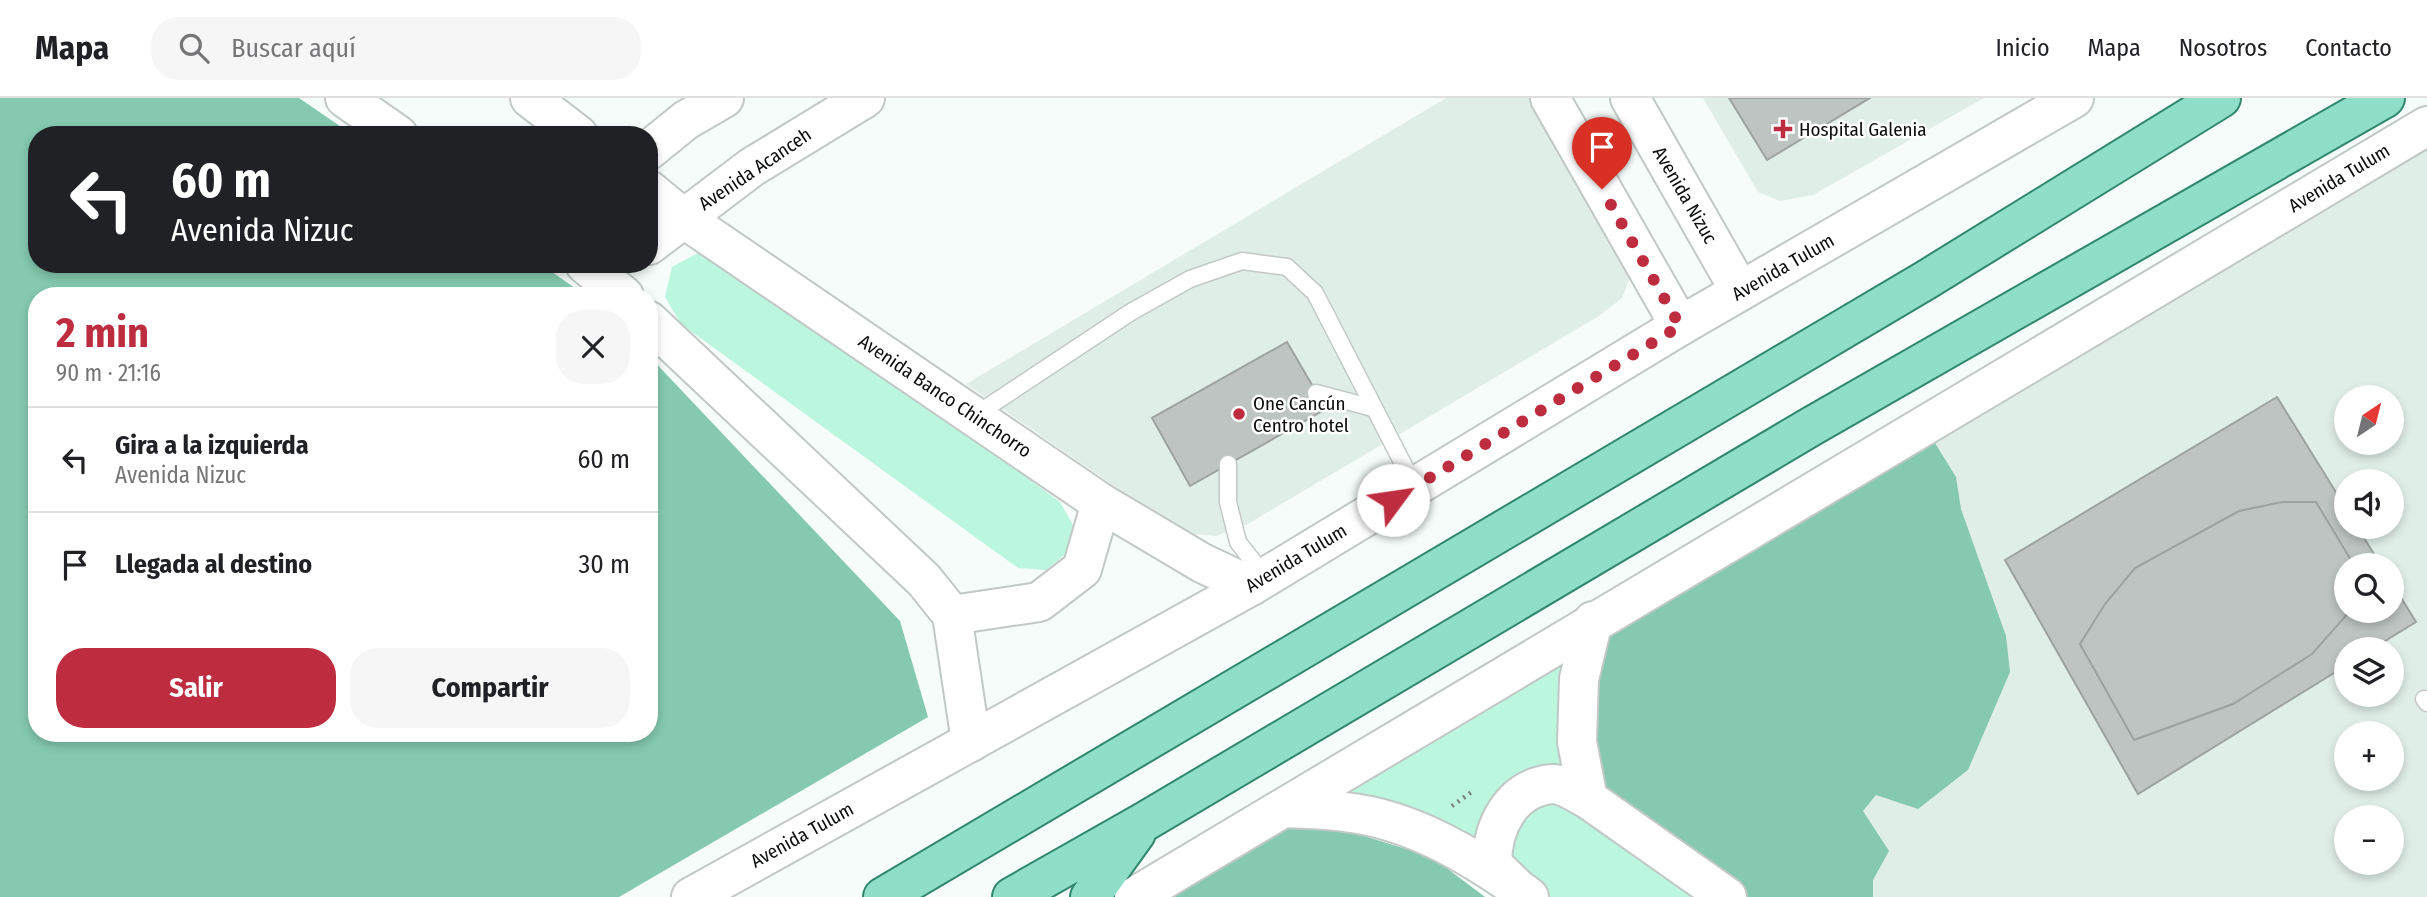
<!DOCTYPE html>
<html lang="es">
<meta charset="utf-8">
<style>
:root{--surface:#fff;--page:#f6f6f6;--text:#202124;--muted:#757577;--line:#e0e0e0;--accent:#be2d3f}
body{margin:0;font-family:"Fira Sans Condensed",sans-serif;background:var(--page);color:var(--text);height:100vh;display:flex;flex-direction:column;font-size:26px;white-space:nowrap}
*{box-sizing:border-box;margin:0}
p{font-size:23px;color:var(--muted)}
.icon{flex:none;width:38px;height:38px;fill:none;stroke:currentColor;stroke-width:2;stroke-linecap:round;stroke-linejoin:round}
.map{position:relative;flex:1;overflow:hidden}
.sheet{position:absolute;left:28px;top:189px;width:630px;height:455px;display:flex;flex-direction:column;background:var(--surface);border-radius:28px;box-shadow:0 4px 10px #0003}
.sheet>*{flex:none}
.hud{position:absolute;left:28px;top:28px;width:630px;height:147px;border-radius:28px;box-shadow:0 4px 10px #0003;background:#202124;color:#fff;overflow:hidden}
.needle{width:46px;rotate:35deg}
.buttons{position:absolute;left:2334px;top:287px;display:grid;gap:14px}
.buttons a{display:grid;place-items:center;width:70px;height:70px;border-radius:50%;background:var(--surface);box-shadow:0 4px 10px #0003;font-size:35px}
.pin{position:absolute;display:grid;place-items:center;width:60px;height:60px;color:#fff;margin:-72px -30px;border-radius:50% 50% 50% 0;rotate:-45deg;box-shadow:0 0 7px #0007}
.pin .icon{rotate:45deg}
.me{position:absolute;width:77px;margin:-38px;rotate:59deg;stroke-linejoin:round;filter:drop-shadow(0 0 5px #0008)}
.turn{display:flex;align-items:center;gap:24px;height:147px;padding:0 28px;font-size:32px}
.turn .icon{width:91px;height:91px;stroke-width:2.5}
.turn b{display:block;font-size:49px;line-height:60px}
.round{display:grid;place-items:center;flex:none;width:74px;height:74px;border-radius:28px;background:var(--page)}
.summary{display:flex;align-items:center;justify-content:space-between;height:119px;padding:0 28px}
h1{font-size:42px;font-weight:700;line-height:52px;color:var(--accent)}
.button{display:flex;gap:14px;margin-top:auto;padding:14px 28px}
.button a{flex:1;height:80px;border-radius:28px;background:var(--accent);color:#fff;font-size:28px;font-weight:700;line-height:80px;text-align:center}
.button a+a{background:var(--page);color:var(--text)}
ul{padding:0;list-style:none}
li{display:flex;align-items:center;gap:21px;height:105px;padding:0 28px;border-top:2px solid var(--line)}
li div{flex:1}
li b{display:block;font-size:26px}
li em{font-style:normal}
header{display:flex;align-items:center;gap:42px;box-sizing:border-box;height:98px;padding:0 35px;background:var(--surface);border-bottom:2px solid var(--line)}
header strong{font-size:33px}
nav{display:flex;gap:38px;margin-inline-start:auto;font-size:24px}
.search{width:490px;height:63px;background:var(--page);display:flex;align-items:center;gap:18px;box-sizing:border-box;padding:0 24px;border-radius:28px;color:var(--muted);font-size:26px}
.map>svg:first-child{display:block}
</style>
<header>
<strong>Mapa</strong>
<div class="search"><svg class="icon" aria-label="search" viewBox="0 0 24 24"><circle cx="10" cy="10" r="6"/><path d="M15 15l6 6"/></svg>Buscar aquí</div>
<nav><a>Inicio</a><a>Mapa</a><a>Nosotros</a><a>Contacto</a></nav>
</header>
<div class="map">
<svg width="2427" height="799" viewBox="0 0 2427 799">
<rect width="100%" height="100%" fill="#f5fcf9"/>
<!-- built -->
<g fill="#e0eee8" fill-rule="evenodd">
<path d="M1446 0H1537L1630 179 1622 200 1599 218 1246 427 1216 438 1191 436 1162 421 966 286Z"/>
<path d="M1703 0H1984L1813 97 1780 103 1758 94Z"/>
<path d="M2427 52V799H1748L1925 329ZM2347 299H2392V345H2347ZM2347 383H2392V429H2347ZM2347 467H2392V513H2347ZM2347 551H2392V597H2347ZM2347 635H2392V681H2347ZM2347 719H2392V765H2347Z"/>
</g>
<!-- green -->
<g fill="#bbf6df">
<path d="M698 155 726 161 1060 404 1073 427 1068 454 1046 472 1018 470 681 226 665 199 672 169Z"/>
<path d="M1593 523 1727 799H1529L1444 746 1286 710Z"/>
</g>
<!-- forest -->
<g fill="#84c9b0">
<path d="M0 0H299L353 37H37V166H541L586 198H37V635H649V258L900 523 928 619 619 799H0Z"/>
<path d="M1925 329 1956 379 1961 411 2006 538 2010 574 1968 672 1918 711 1876 697 1863 713 1889 753 1873 782V799H1731L1589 700 1594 524Z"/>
<path d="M1293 716 1432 759 1485 799H1163Z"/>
</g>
<!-- building -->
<g fill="#bec4c1" stroke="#9ca2a0" stroke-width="2">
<path d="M1729 0H1870L1767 62Z"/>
<path d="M1287 244 1326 311 1190 388 1152 320Z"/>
<path d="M2277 299 2347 412V429H2357L2381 467H2347V513H2392V485L2416 524 2372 551H2347V567L2138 696 2005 462Z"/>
<path d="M2282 404H2316L2354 467H2347V513H2350L2312 556 2233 606 2134 642 2080 546 2105 506 2135 470 2239 413Z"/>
</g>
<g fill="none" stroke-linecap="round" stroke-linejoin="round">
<!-- service casing -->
<g stroke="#c2c8c6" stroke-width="19">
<g id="service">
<path d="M1316 295 1373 310"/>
<path d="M974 318 1131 214 1190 181 1242 163 1287 169 1315 195 1415 389"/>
<path d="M1228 366V404L1238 444 1265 479"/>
<path d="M2424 601 2427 605"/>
</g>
</g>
<!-- tertiary casing -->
<g stroke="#c2c8c6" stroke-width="42">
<g id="tertiary">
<path d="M345 0 398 37"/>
<path d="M530 0 578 37"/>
<path d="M1550 0 1680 228"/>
<path d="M1630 0 1740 193"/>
<path d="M649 52 686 22 724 0"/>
<path d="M649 92 683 120 1101 405 1202 465 1251 488"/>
<path d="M649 147 752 69 865 0"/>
<path d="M585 166 624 198"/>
<path d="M649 223 924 482 952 517 971 644"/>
<path d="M952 517 1039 504 1082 471 1101 405"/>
<path d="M1593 523 1579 581 1577 644 1588 701 1727 799"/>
<path d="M1286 710C1305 711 1325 711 1345 714 1412 721 1476 760 1529 799"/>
<path d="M1514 787 1492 766C1492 729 1511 689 1553 686 1563 686 1578 696 1588 701"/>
<path d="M691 799 1251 488 1680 228 2074 0"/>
<path d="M1134 799 2427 28"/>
</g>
</g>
<!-- primary casing -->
<g stroke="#30876d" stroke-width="42">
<g id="primary">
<path d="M883 799 1926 182 2221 0"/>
<path d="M1012 799 1144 724 1812 328 2385 0"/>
<path d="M1090 799 1136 735"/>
</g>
</g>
<!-- path -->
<path stroke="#7a7e7c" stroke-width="4.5" stroke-dasharray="2 5" stroke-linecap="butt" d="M1452 708 1473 693"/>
<!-- service -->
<use href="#service" stroke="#fff" stroke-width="16"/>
<!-- tertiary -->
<use href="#tertiary" stroke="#fff" stroke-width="38"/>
<!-- primary -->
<use href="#primary" stroke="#8fdec7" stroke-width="38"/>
</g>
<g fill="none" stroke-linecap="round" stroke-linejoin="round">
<!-- route -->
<path stroke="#be2d3f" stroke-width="12" stroke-dasharray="0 21.6" d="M1393 402 1680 228 1602 91"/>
</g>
<!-- markers -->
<g fill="#be2d3f" stroke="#fff" stroke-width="2.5">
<path d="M1779.5 20.5h7v7h7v7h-7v7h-7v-7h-7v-7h7z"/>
<circle cx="1239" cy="316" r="7"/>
</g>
<g text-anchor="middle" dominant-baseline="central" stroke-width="5" stroke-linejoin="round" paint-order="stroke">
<!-- poi labels -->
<g font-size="19" fill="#0b0d0c" stroke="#fff" text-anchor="start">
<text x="1799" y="31">Hospital Galenia</text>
<text x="1253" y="305">One Cancún<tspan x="1253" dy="22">Centro hotel</tspan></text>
</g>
<!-- street labels -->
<g font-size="19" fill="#0b0d0c" stroke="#fff">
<text transform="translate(755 71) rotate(-34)">Avenida Acanceh</text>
<text transform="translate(2339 80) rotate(-31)">Avenida Tulum</text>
<text transform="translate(1685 97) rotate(60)">Avenida Nizuc</text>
<text transform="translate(1783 169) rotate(-30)">Avenida Tulum</text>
<text transform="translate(945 298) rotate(34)">Avenida Banco Chinchorro</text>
<text transform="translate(1296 460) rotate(-31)">Avenida Tulum</text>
<text transform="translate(802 737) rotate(-29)">Avenida Tulum</text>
</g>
</g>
</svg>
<div class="buttons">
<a><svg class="needle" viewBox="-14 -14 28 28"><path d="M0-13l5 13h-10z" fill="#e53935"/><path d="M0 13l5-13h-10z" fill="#757577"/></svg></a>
<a><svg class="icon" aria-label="sound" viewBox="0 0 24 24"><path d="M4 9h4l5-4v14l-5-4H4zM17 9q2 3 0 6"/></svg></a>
<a><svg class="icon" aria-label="search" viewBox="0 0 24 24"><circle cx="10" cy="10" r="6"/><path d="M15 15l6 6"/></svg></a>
<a><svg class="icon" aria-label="layers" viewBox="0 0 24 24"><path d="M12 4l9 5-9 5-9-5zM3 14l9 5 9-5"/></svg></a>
<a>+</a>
<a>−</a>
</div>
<div class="pin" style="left:1602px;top:91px;background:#d93025"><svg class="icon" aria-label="arrive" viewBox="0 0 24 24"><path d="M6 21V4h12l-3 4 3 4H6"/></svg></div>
<svg class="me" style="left:1393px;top:402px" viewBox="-20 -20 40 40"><circle r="19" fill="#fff"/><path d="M0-13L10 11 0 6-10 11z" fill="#be2d3f"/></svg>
<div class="hud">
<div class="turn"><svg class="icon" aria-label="left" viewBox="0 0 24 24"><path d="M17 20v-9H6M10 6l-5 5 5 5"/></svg><div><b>60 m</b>Avenida Nizuc</div></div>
</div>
<section class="sheet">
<div class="summary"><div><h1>2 min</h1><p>90 m · 21:16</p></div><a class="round"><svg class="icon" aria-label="close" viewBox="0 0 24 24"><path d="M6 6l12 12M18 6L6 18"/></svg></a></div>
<ul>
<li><svg class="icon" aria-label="left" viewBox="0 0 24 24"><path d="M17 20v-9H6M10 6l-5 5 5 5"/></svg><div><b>Gira a la izquierda</b><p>Avenida Nizuc</p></div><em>60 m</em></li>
<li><svg class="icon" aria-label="arrive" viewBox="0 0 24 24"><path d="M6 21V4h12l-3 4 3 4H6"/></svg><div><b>Llegada al destino</b></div><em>30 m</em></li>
</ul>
<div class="button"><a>Salir</a><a>Compartir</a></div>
</section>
</div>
